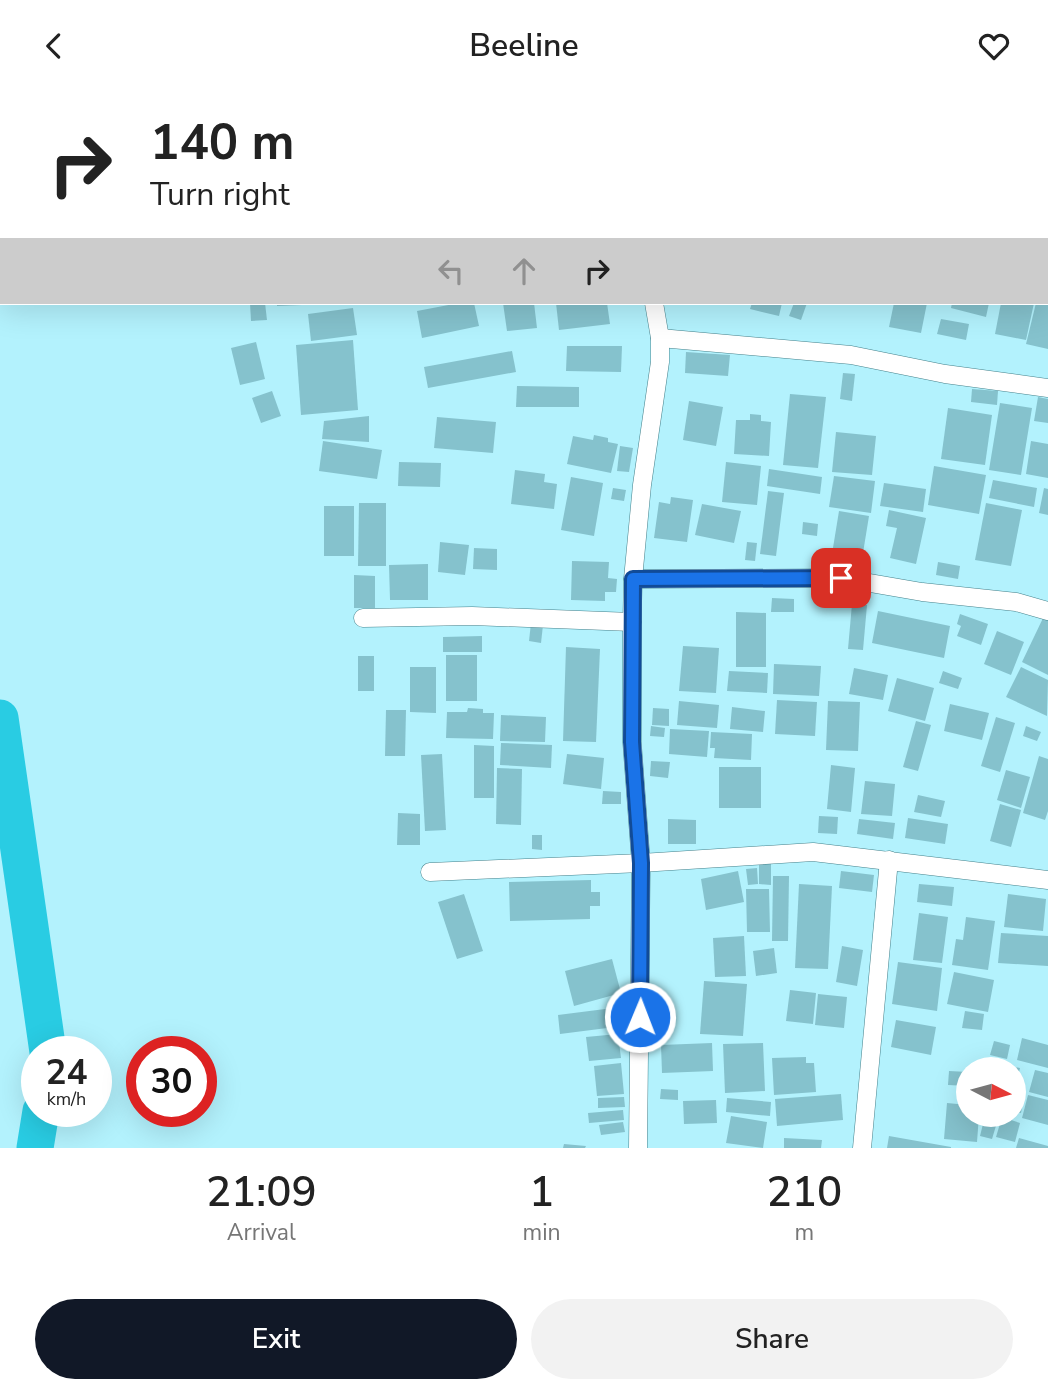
<!DOCTYPE html>
<style>
:root{--surface:#fff;--page:#f2f2f2;--text:#222;--muted:#767676;--accent:#111827}
body{margin:0;font-family:"Nunito Sans",sans-serif;background:var(--page);color:var(--text);height:100vh;display:flex;flex-direction:column;font-size:26px;white-space:nowrap}
*{box-sizing:border-box;margin:0}
p{font-size:23px;color:var(--muted)}
.icon{flex:none;width:38px;height:38px;fill:none;stroke:currentColor;stroke-width:2;stroke-linecap:round;stroke-linejoin:round}
.map{position:relative;height:1057px;overflow:hidden}
.side{display:flex;flex-direction:column;background:var(--surface);flex:1}
.side>*{flex:none}
.banner{position:absolute;left:0px;top:0px;width:1048px;height:214px;box-shadow:0 7px 28px #0002;background:#fff;color:var(--text);overflow:hidden}
.needle{width:46px;rotate:96deg}
.tools{position:absolute;left:956px;top:966px;display:grid;gap:14px}
.tools a{display:grid;place-items:center;width:70px;height:70px;border-radius:50%;background:var(--surface);box-shadow:0 7px 28px #0002;font-size:35px}
.speed{position:absolute;left:21px;top:945px;display:flex;gap:14px;font-size:35px;font-weight:700;text-align:center}
.speed>*{display:grid;place-content:center;width:91px;height:91px;border-radius:50%;background:var(--surface);box-shadow:0 7px 28px #0002;line-height:1}
.speed small{font-size:18px;font-weight:400}
.speed .limit{border:10px solid #d22;background:#fff;color:#111}
.pin{position:absolute;display:grid;place-items:center;width:60px;height:60px;color:#fff;margin:-30px;border-radius:14px;box-shadow:0 4px 10px #0006}
.me{position:absolute;width:77px;margin:-38px;rotate:1deg;stroke-linejoin:round;filter:drop-shadow(0 0 5px #0008)}
.turn{display:flex;align-items:center;gap:24px;height:147px;padding:0 35px;font-size:32px}
.turn .icon{width:91px;height:91px;stroke-width:2.5}
.turn b{display:block;font-size:49px;line-height:60px}
.lanes{display:flex;align-items:center;height:66px;padding:0 35px;background:#0003;justify-content:center;gap:35px;direction:ltr}
.lanes .off{opacity:.35}
.eta{display:flex;justify-content:space-evenly;align-items:center;height:119px;text-align:center}
.eta b{font-size:42px;font-weight:600;line-height:49px}
.cta{display:flex;gap:14px;margin-top:auto;padding:14px 35px}
.cta a{flex:1;height:80px;border-radius:42px;background:var(--accent);color:#fff;font-size:28px;font-weight:600;line-height:80px;text-align:center}
.cta a+a{background:var(--page);color:var(--text)}
header{display:flex;justify-content:space-between;align-items:center;height:91px;padding:0 35px;background:var(--surface);font-size:32px;font-weight:600}
.map>svg:first-child{display:block}
</style>
<header><svg class="icon" aria-label="back" viewBox="0 0 24 24"><path d="M15 5l-7 7 7 7"/></svg>Beeline<svg class="icon" aria-label="heart" viewBox="0 0 24 24"><path d="M12 20l-8-8c-3-5 5-10 8-4 3-6 11-1 8 4z"/></svg></header>
<div class="map">
<svg width="1048" height="1057" viewBox="0 0 1048 1057">
<rect width="100%" height="100%" fill="#b3f2fd"/>
<g fill="none" stroke-linecap="round" stroke-linejoin="round">
<!-- river -->
<g stroke="#29cce3" stroke-width="37">
<path d="M0 627 48 961"/>
<path d="M35 1057 41 1020"/>
</g>
</g>
<!-- building -->
<g fill="#85c2cd">
<path d="M250 212H265L267 229 251 230Z"/>
<path d="M277 212H302V214L277 215Z"/>
<path d="M459 212H474L479 235 422 247 417 220Z"/>
<path d="M503 212H534L537 237 507 240Z"/>
<path d="M556 212H607L610 233 559 239Z"/>
<path d="M752 212H782L779 225 750 218Z"/>
<path d="M794 212H807L801 229 789 225Z"/>
<path d="M894 212H927L921 242 889 236Z"/>
<path d="M952 212H989L986 226 951 217Z"/>
<path d="M1001 212H1034L1026 249 995 243Z"/>
<path d="M1036 212H1048V258L1026 253Z"/>
<path d="M353 217 357 244 311 250 308 223Z"/>
<path d="M941 228 969 233 966 249 937 243Z"/>
<path d="M353 249 358 319 301 324 296 254Z"/>
<path d="M256 251 265 288 240 294 231 257Z"/>
<path d="M567 255H622L621 281 566 280Z"/>
<path d="M512 260 516 281 428 297 424 276Z"/>
<path d="M686 261 730 264 728 285 685 282Z"/>
<path d="M843 282 855 283 852 310 840 308Z"/>
<path d="M517 295 579 296V316H516Z"/>
<path d="M972 298 998 300 997 314 971 311Z"/>
<path d="M272 300 281 325 261 332 252 307Z"/>
<path d="M790 303 826 306 818 377 783 374Z"/>
<path d="M1038 306 1048 308V332L1034 330Z"/>
<path d="M689 310 723 316 716 355 683 349Z"/>
<path d="M1000 312 1032 317 1021 384 989 379Z"/>
<path d="M948 317 992 324 985 374 941 368Z"/>
<path d="M750 323 761 324V330L771 331 769 365 734 363 736 329H750Z"/>
<path d="M369 325V351L322 348 324 330Z"/>
<path d="M437 326 496 331 493 362 434 357Z"/>
<path d="M836 341 876 345 872 384 832 381Z"/>
<path d="M594 344 608 347V351L618 353 611 382 567 373 573 345 593 349Z"/>
<path d="M323 350 382 359 377 388 319 380Z"/>
<path d="M1031 350 1048 353V387L1026 383Z"/>
<path d="M620 355 633 357 629 381 617 380Z"/>
<path d="M399 371 441 372 440 396 398 395Z"/>
<path d="M726 371 761 375 757 414 722 411Z"/>
<path d="M934 375 986 384 979 423 928 414Z"/>
<path d="M769 378 822 386 820 403 767 395Z"/>
<path d="M515 379 545 383 544 391 557 393 554 418 511 413Z"/>
<path d="M834 385 875 390 871 422 829 416Z"/>
<path d="M571 386 603 392 594 445 561 439Z"/>
<path d="M993 389 1037 397 1034 416 989 407Z"/>
<path d="M884 392 926 398 923 421 880 415Z"/>
<path d="M613 397 626 399 624 410 611 408Z"/>
<path d="M1044 397 1048 398V424L1039 422Z"/>
<path d="M768 400 784 402 776 465 760 463Z"/>
<path d="M671 406 693 409 687 451 654 447 659 411 670 413Z"/>
<path d="M359 412H386V475H358Z"/>
<path d="M986 412 1022 419 1011 475 975 469Z"/>
<path d="M702 413 741 420 734 452 695 444Z"/>
<rect x="324" y="415" width="30" height="50"/>
<path d="M889 419 926 427 916 473 890 467 897 437 886 435Z"/>
<path d="M839 420 869 425 862 468 832 463Z"/>
<path d="M803 431 818 433 817 445 802 443Z"/>
<path d="M440 451 469 454 465 484 438 481Z"/>
<path d="M747 451 757 452 755 470 745 469Z"/>
<path d="M474 457 497 458V479L473 478Z"/>
<path d="M572 470 609 471 608 487 617 488 616 501H605V510L571 509Z"/>
<path d="M938 471 960 475 958 488 936 484Z"/>
<path d="M428 473V509H390L389 474Z"/>
<path d="M354 484 375 485V517H354Z"/>
<path d="M772 507 794 508V521H771Z"/>
<path d="M852 513 867 514 863 559 848 558Z"/>
<path d="M878 520 950 535 944 567 872 552Z"/>
<path d="M736 521 766 522V576H736Z"/>
<path d="M960 523 988 533 981 554 957 545 961 535 957 533Z"/>
<path d="M1044 525 1048 527V584L1022 571Z"/>
<path d="M531 532 543 534 541 552 529 550Z"/>
<path d="M997 540 1024 551 1011 584 984 573Z"/>
<path d="M482 545V561H443V546Z"/>
<path d="M683 555 719 557 716 602 679 600Z"/>
<path d="M566 556 600 558 596 651 563 650Z"/>
<rect x="446" y="564" width="31" height="46"/>
<rect x="358" y="565" width="16" height="35"/>
<path d="M774 573 821 575 819 605 773 603Z"/>
<path d="M410 576H436V622L410 621Z"/>
<path d="M1021 576 1048 589 1047 625 1006 606Z"/>
<path d="M854 577 888 584 883 609 849 603Z"/>
<path d="M729 580 768 582 767 602 727 600Z"/>
<path d="M943 580 962 587 958 598 939 592Z"/>
<path d="M897 587 934 597 925 630 888 620Z"/>
<path d="M777 609 817 611 815 645 775 643Z"/>
<path d="M679 610 719 614 717 637 677 634Z"/>
<path d="M828 610 860 611 858 660 826 659Z"/>
<path d="M950 613 989 622 982 649 944 640Z"/>
<path d="M732 616 765 620 763 641 730 638Z"/>
<path d="M468 617 483 618V622H494L493 648 446 647 447 621H467Z"/>
<path d="M653 617 669 618V635L652 634Z"/>
<path d="M386 619H406L405 665H385Z"/>
<path d="M501 624 546 626 545 651 500 650Z"/>
<path d="M996 626 1015 632 1000 681 981 675Z"/>
<path d="M916 630 931 634 918 680 903 676Z"/>
<path d="M651 635 665 637 664 646 650 645Z"/>
<path d="M1026 635 1041 641 1037 650 1023 645Z"/>
<path d="M670 638 709 640 707 666 669 663Z"/>
<path d="M711 641 752 643 751 669 714 667 715 657H710Z"/>
<path d="M501 652 552 654 551 677 500 674Z"/>
<path d="M474 654 494 655V707H474Z"/>
<path d="M442 663 446 739 425 740 421 664Z"/>
<path d="M567 663 604 667 601 698 563 693Z"/>
<path d="M1039 665 1048 668V720L1045 729 1023 722Z"/>
<path d="M651 670 670 671 668 687 650 685Z"/>
<path d="M831 674 855 677 851 721 827 718Z"/>
<rect x="719" y="676" width="42" height="41"/>
<path d="M497 677 522 678 521 734 496 733Z"/>
<path d="M1006 679 1030 686 1021 717 997 709Z"/>
<path d="M865 690 895 693 892 725 861 723Z"/>
<path d="M603 700 621 701V713H602Z"/>
<path d="M918 704 945 710 941 726 914 721Z"/>
<path d="M1000 713 1021 719 1011 756 990 750Z"/>
<path d="M398 722 420 723V754H397Z"/>
<path d="M819 725 838 726 837 743 818 742Z"/>
<path d="M908 727 948 733 945 753 905 747Z"/>
<path d="M668 728 696 729V753H668Z"/>
<path d="M859 728 895 732 893 748 857 743Z"/>
<path d="M532 744H542V759L532 758Z"/>
<path d="M759 771H771V794L759 793Z"/>
<path d="M757 777 758 793 748 794 746 778Z"/>
<path d="M738 780 744 811 706 819 701 788Z"/>
<path d="M841 780 874 784 872 801 839 797Z"/>
<path d="M773 785H789L788 850H772Z"/>
<path d="M591 789V801H600V815H590V828L510 830 509 791Z"/>
<path d="M799 793 832 795 828 878 795 877Z"/>
<path d="M919 793 954 796 952 815 917 811Z"/>
<path d="M746 798H759V800V798H769L770 841H747Z"/>
<path d="M464 803 483 860 457 868 438 811Z"/>
<path d="M1008 803 1046 808 1043 840 1004 836Z"/>
<path d="M919 822 948 826 942 872 913 869Z"/>
<path d="M966 826 995 830 988 879 952 874 956 848 963 849Z"/>
<path d="M1001 842 1048 845V875L998 872Z"/>
<path d="M744 845 746 885 715 886 713 847Z"/>
<path d="M842 855 863 859 857 895 836 891Z"/>
<path d="M774 857 777 882 756 885 753 860Z"/>
<path d="M612 868 621 902 574 915 565 880Z"/>
<path d="M898 871 942 877 937 920 892 913Z"/>
<path d="M954 881 994 889 988 921 947 913Z"/>
<path d="M704 890 747 893 743 945 700 943Z"/>
<path d="M790 899 816 902 813 933 786 930Z"/>
<path d="M818 903 847 906 844 937 815 934Z"/>
<path d="M613 917 615 936 560 943 558 924Z"/>
<path d="M965 920 984 923 982 939 962 937Z"/>
<path d="M896 929 936 936 931 964 891 956Z"/>
<path d="M618 943 621 967 589 970 586 946Z"/>
<path d="M1022 947 1048 954V977L1017 969Z"/>
<path d="M994 950 1010 954 1007 968 990 964Z"/>
<path d="M712 952 713 980 662 982 661 954Z"/>
<path d="M763 952 765 1000 725 1002 723 953Z"/>
<path d="M806 966V972H814L816 1001 774 1004 772 967Z"/>
<path d="M621 972 624 1003 597 1005 594 975Z"/>
<path d="M1009 975 1020 977 1016 993 1013 992V978H1009Z"/>
<path d="M1035 979 1048 982V1006L1029 1001Z"/>
<path d="M949 980 968 981V995L948 994Z"/>
<path d="M661 998 678 999V1009L660 1008Z"/>
<path d="M841 1003 843 1029 777 1035 775 1008Z"/>
<path d="M1013 1003 1024 1005 1021 1022 1013 1020Z"/>
<path d="M1028 1004 1048 1009V1034L1022 1027Z"/>
<path d="M624 1006 625 1016 598 1017V1007Z"/>
<path d="M727 1007 771 1011 770 1025 726 1021Z"/>
<path d="M716 1009 717 1032 684 1033 683 1010Z"/>
<path d="M947 1012 968 1014V1024H979L977 1051 944 1048Z"/>
<path d="M623 1019 624 1029 589 1032 588 1022Z"/>
<path d="M731 1025 767 1031 763 1057 726 1052Z"/>
<path d="M985 1025 998 1028 992 1048 980 1045Z"/>
<path d="M1002 1026 1020 1032 1015 1051 996 1046Z"/>
<path d="M623 1031 625 1041 601 1044 599 1034Z"/>
<path d="M889 1045 951 1056V1057H887Z"/>
<path d="M784 1047 822 1049 821 1057H784Z"/>
<path d="M1019 1047 1048 1055V1057H1016Z"/>
<path d="M564 1053 586 1055 585 1057H563Z"/>
</g>
<g fill="none" stroke-linecap="round" stroke-linejoin="round">
<!-- street casing -->
<g stroke="#45828c" stroke-width="19">
<g id="street">
<path d="M633 2V0"/>
<path d="M660 247 851 264 945 283 1048 297"/>
<path d="M633 488 841 487 922 501 1016 511 1048 520"/>
<path d="M363 527 472 525 632 531"/>
<path d="M430 781 641 772 813 761 1048 789"/>
<path d="M638 1057 641 772 632 651V531L633 488 642 394 660 271V247L654 212"/>
<path d="M862 1057 889 769"/>
</g>
</g>
<!-- street -->
<use href="#street" stroke="#fff" stroke-width="18"/>
</g>
<g fill="none" stroke-linecap="round" stroke-linejoin="round">
<!-- route casing -->
<g stroke="#114b97" stroke-width="18">
<path id="route" d="M640 926 641 772 632 651 633 488 841 487"/>
</g>
<!-- route -->
<use href="#route" stroke="#1a73e8" stroke-width="12"/>
</g>
</svg>
<div class="tools">
<a><svg class="needle" viewBox="-14 -14 28 28"><path d="M0-13l5 13h-10z" fill="#e53935"/><path d="M0 13l5-13h-10z" fill="#767676"/></svg></a>
</div>
<div class="speed"><div>24<small>km/h</small></div><div class="limit">30</div></div>
<div class="pin" style="left:841px;top:487px;background:#d93025"><svg class="icon" aria-label="arrive" viewBox="0 0 24 24"><path d="M6 21V4h12l-3 4 3 4H6"/></svg></div>
<svg class="me" style="left:640px;top:926px" viewBox="-20 -20 40 40"><circle r="17" fill="#1a73e8" stroke="#fff" stroke-width="3"/><path d="M0-11L8 9 0 5-8 9z" fill="#fff"/></svg>
<div class="banner">
<div class="turn"><svg class="icon" aria-label="right" viewBox="0 0 24 24"><path d="M7 20v-9h11M14 6l5 5-5 5"/></svg><div><b>140 m</b>Turn right</div></div>
<div class="lanes"><svg class="icon off" aria-label="left" viewBox="0 0 24 24"><path d="M17 20v-9H6M10 6l-5 5 5 5"/></svg><svg class="icon off" aria-label="ahead" viewBox="0 0 24 24"><path d="M12 20V5M6 11l6-6 6 6"/></svg><svg class="icon" aria-label="right" viewBox="0 0 24 24"><path d="M7 20v-9h11M14 6l5 5-5 5"/></svg></div>
</div>
</div>
<section class="side">
<div class="eta">
<div><b>21:09</b><p>Arrival</p></div>
<div><b>1</b><p>min</p></div>
<div><b>210</b><p>m</p></div>
</div>
<div class="cta"><a>Exit</a><a>Share</a></div>
</section>
